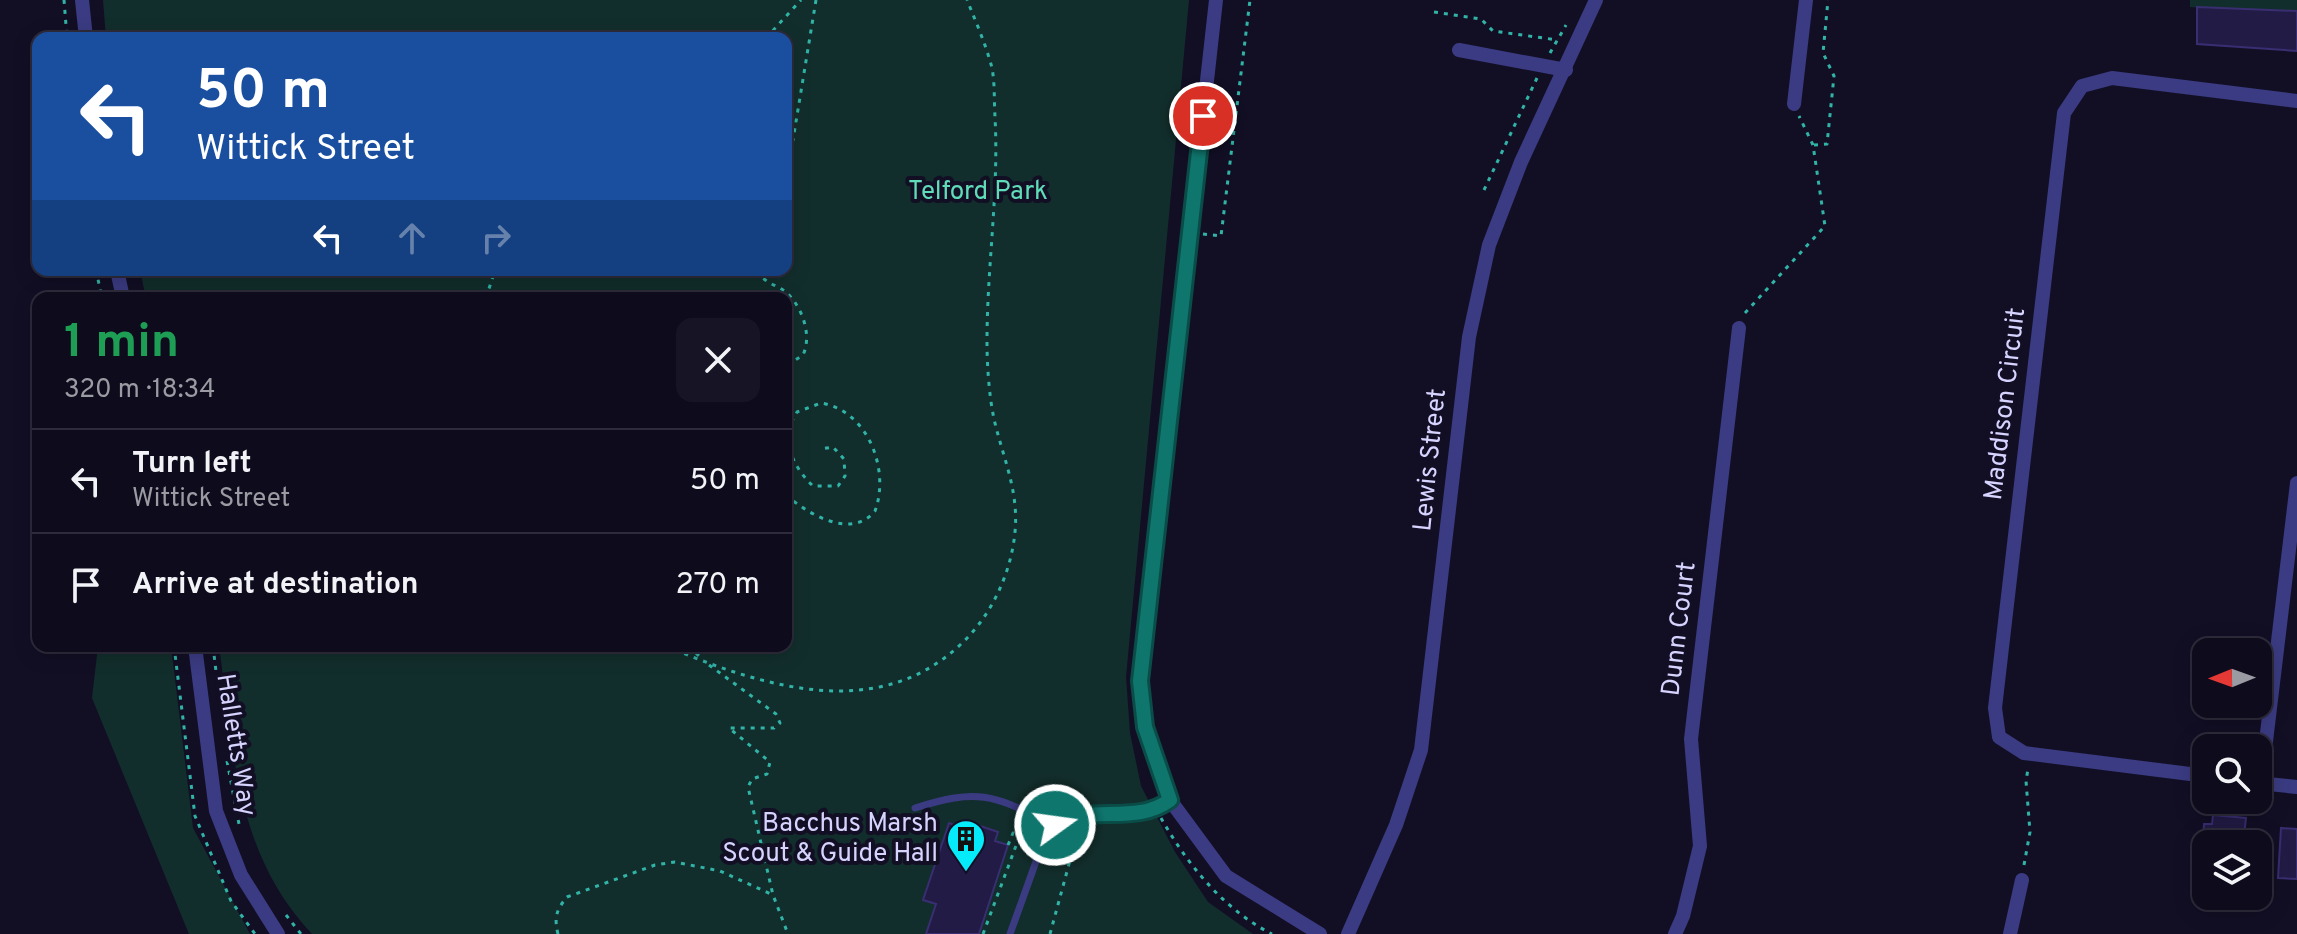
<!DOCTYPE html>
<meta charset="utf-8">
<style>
:root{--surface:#0e0b1c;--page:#171425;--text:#f1f3f6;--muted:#9b9ba3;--line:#2e2b3b}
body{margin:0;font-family:Overpass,sans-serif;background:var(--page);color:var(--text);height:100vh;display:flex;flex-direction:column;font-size:30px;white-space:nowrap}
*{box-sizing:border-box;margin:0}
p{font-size:26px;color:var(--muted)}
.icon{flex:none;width:44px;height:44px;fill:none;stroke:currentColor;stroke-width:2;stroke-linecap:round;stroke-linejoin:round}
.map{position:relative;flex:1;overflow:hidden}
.panel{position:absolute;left:32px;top:292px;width:760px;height:360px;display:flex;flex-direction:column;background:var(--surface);border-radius:16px;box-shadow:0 4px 20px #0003,0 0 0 2px var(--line)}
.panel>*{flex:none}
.guide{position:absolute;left:32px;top:32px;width:760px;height:244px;border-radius:16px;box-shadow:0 4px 20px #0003,0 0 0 2px var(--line);background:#1a4fa0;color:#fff;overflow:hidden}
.needle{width:52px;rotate:269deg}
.fabs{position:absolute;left:2192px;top:638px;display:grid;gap:16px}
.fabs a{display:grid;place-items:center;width:80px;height:80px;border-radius:16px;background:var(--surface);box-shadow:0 4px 20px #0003,0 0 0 2px var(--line);font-size:40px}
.pin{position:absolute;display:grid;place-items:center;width:68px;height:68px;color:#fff;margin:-34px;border:4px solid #fff;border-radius:50%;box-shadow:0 2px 8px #0007}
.me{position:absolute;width:88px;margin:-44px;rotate:76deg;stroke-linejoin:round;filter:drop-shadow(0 0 6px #0008)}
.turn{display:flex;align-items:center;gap:28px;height:168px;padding:0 32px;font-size:36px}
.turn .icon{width:104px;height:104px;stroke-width:2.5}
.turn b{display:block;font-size:56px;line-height:68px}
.lanes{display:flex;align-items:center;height:76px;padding:0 32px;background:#0003;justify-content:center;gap:40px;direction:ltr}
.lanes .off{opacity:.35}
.round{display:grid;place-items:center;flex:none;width:84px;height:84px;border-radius:16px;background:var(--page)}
.summary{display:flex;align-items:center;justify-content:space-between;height:136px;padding:0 32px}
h1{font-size:48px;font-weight:700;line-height:60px;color:#1e9e55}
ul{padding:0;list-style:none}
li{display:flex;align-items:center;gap:24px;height:104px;padding:0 32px;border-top:2px solid var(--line)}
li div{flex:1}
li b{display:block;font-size:30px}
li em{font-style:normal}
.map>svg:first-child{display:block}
</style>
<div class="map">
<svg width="2297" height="934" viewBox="0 0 2297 934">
<rect width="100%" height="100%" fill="#120f25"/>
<!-- green -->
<g fill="#122e2c">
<path d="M103 0H1189L1126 677 1130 733 1141 786 1175 852 1208 902 1253 934H312C235 852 234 751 219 646H786V298H146L140 270H786V38H106Z"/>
<path d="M2190 0H2297V15L2190 7Z"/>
<path d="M98 646H171L193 828 250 934H189L92 698Z"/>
</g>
<!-- building -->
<g fill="#221b45" stroke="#382e71" stroke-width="2">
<path d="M2197 7 2297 11V51L2197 44Z"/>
<path d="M2213 815 2246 818 2243 844H2203L2204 824H2212Z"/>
<path d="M968 822 998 832 995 841 1008 845 979 934H926L936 904 923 900 949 823 966 829Z"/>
<path d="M2281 828 2297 829V879L2278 878Z"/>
</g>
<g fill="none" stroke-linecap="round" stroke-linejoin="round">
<!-- path -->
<g stroke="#31b4a7" stroke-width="3" stroke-dasharray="4 6" stroke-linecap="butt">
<path d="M64 0 67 38"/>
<path d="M1434 12 1481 19 1493 31 1558 40"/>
<path d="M766 38 801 0"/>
<path d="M1550 53 1566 25"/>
<path d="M1814 145 1827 144 1834 76 1823 53 1828 0"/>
<path d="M786 161 793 140 816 0"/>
<path d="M1484 190 1537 78"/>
<path d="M1203 234 1221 236 1250 0"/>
<path d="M96 270 102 298"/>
<path d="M758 270C764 285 778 284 788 294 803 309 812 336 803 355L786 366"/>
<path d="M486 298 495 270"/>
<path d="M1745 313 1825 226 1813 145 1799 116"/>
<path d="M786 495C808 514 851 540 875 511 890 471 869 411 821 403L797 412C780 438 791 465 813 486H838L845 476 844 459 833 447 821 449"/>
<path d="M174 646 195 816 231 901 255 934"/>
<path d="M213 646 219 697"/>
<path d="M666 646C760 686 877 724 961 644 991 616 1011 574 1015 532 1019 491 1003 458 994 419 989 395 987 366 987 341 987 266 999 192 995 117 994 101 995 84 992 68 986 45 976 22 967 0"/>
<path d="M689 646 703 660"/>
<path d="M709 665 776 714 780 723 774 728H729L770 762 767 774 752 779 748 787 773 895 788 934"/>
<path d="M227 761 239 824"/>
<path d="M1161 818C1187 864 1224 910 1272 934"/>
<path d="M1008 845 1013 833 1031 839"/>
<path d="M2024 865 2030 832 2026 781 2028 769"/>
<path d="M286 915 301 934"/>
<path d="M558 934C554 918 556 910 567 897L655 865 675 862 720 871 773 895"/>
<path d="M983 934 1020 835"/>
<path d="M1050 934 1072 853 1053 846"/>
</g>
<!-- service -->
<g stroke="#3b3b83" stroke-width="7">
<path d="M915 808C981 787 994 796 1055 825"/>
<path d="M1010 934 1043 842 1055 825 1079 816 1145 814 1170 800"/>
</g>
<!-- minor -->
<g stroke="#3b3b83" stroke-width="14">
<path d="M82 0 86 38"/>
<path d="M1216 0 1140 681 1145 727 1170 800 1226 876 1320 934"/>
<path d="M1459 50 1566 70"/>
<path d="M1794 104 1806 0"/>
<path d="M117 270 123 298"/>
<path d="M195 646 216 811 241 875 278 934"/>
<path d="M2206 776 2024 753 1999 737 1995 708 2064 113 2082 86 2112 78 2297 101"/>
<path d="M2258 783 2297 787"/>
<path d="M2261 783 2297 483"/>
<path d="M1348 934 1396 825 1421 750 1469 337 1489 245 1521 162 1596 0"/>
<path d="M1675 934 1683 916 1700 846 1691 739 1739 328"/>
<path d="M2010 934 2022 880"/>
</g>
</g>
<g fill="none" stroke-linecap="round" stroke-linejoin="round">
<!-- route casing -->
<g stroke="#0a4d48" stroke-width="20">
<path id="route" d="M1055 825C1090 803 1135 826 1170 800L1145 727 1140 681 1203 116"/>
</g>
<!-- route -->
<use href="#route" stroke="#0f766e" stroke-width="14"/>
</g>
<!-- icons -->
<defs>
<g id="building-pin" transform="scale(2)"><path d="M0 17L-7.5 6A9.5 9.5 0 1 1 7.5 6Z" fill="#05ebf9" stroke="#120f25"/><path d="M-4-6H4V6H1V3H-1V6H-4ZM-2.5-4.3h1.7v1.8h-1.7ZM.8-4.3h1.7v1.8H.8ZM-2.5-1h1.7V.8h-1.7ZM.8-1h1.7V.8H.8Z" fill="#111"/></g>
</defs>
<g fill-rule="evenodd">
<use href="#building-pin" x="966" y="839"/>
</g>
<g text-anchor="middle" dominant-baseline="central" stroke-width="8" stroke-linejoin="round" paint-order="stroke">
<!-- park labels -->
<g font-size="26" fill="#60ddb8" stroke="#120f25">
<text x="978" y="192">Telford Park</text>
</g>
<!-- street labels -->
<g font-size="26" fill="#d6d3fe" stroke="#120f25">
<text transform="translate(2006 404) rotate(-83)">Maddison Circuit</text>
<text transform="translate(1431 460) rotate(-84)">Lewis Street</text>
<text transform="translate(1680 629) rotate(-83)">Dunn Court</text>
<text transform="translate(235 745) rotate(81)">Halletts Way</text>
</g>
<!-- poi labels -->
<g font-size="26" fill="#d6d3fe" stroke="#120f25" text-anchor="end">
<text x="938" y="824">Bacchus Marsh<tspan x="938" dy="30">Scout &amp; Guide Hall</tspan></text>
</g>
</g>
</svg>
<div class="fabs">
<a><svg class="needle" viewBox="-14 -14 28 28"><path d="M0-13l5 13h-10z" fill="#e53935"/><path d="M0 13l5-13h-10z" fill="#9b9ba3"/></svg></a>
<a><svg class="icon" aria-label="search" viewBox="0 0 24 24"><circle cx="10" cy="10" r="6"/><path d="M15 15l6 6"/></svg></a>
<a><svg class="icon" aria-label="layers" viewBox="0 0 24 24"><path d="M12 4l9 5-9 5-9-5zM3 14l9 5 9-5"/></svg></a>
</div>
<div class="pin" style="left:1203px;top:116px;background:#d93025"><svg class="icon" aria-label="arrive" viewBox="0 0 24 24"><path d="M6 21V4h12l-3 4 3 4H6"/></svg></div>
<svg class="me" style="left:1055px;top:825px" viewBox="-20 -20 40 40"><circle r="17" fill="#0f766e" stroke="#fff" stroke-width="3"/><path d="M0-11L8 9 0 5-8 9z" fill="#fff"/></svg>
<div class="guide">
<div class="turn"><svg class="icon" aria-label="left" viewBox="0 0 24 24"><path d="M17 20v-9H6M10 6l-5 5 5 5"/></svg><div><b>50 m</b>Wittick Street</div></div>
<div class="lanes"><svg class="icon" aria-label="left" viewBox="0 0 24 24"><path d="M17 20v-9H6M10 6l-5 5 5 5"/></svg><svg class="icon off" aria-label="ahead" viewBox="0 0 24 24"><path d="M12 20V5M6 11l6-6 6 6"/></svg><svg class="icon off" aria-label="right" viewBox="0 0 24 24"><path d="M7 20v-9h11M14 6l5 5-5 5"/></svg></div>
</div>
<section class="panel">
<div class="summary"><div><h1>1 min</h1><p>320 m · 18:34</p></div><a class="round"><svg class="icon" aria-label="close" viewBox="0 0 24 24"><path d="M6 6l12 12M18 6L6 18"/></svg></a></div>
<ul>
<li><svg class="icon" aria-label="left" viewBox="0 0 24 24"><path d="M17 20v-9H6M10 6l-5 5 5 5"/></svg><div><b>Turn left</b><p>Wittick Street</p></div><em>50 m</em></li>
<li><svg class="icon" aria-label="arrive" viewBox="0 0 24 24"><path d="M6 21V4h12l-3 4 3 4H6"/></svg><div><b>Arrive at destination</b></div><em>270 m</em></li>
</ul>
</section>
</div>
